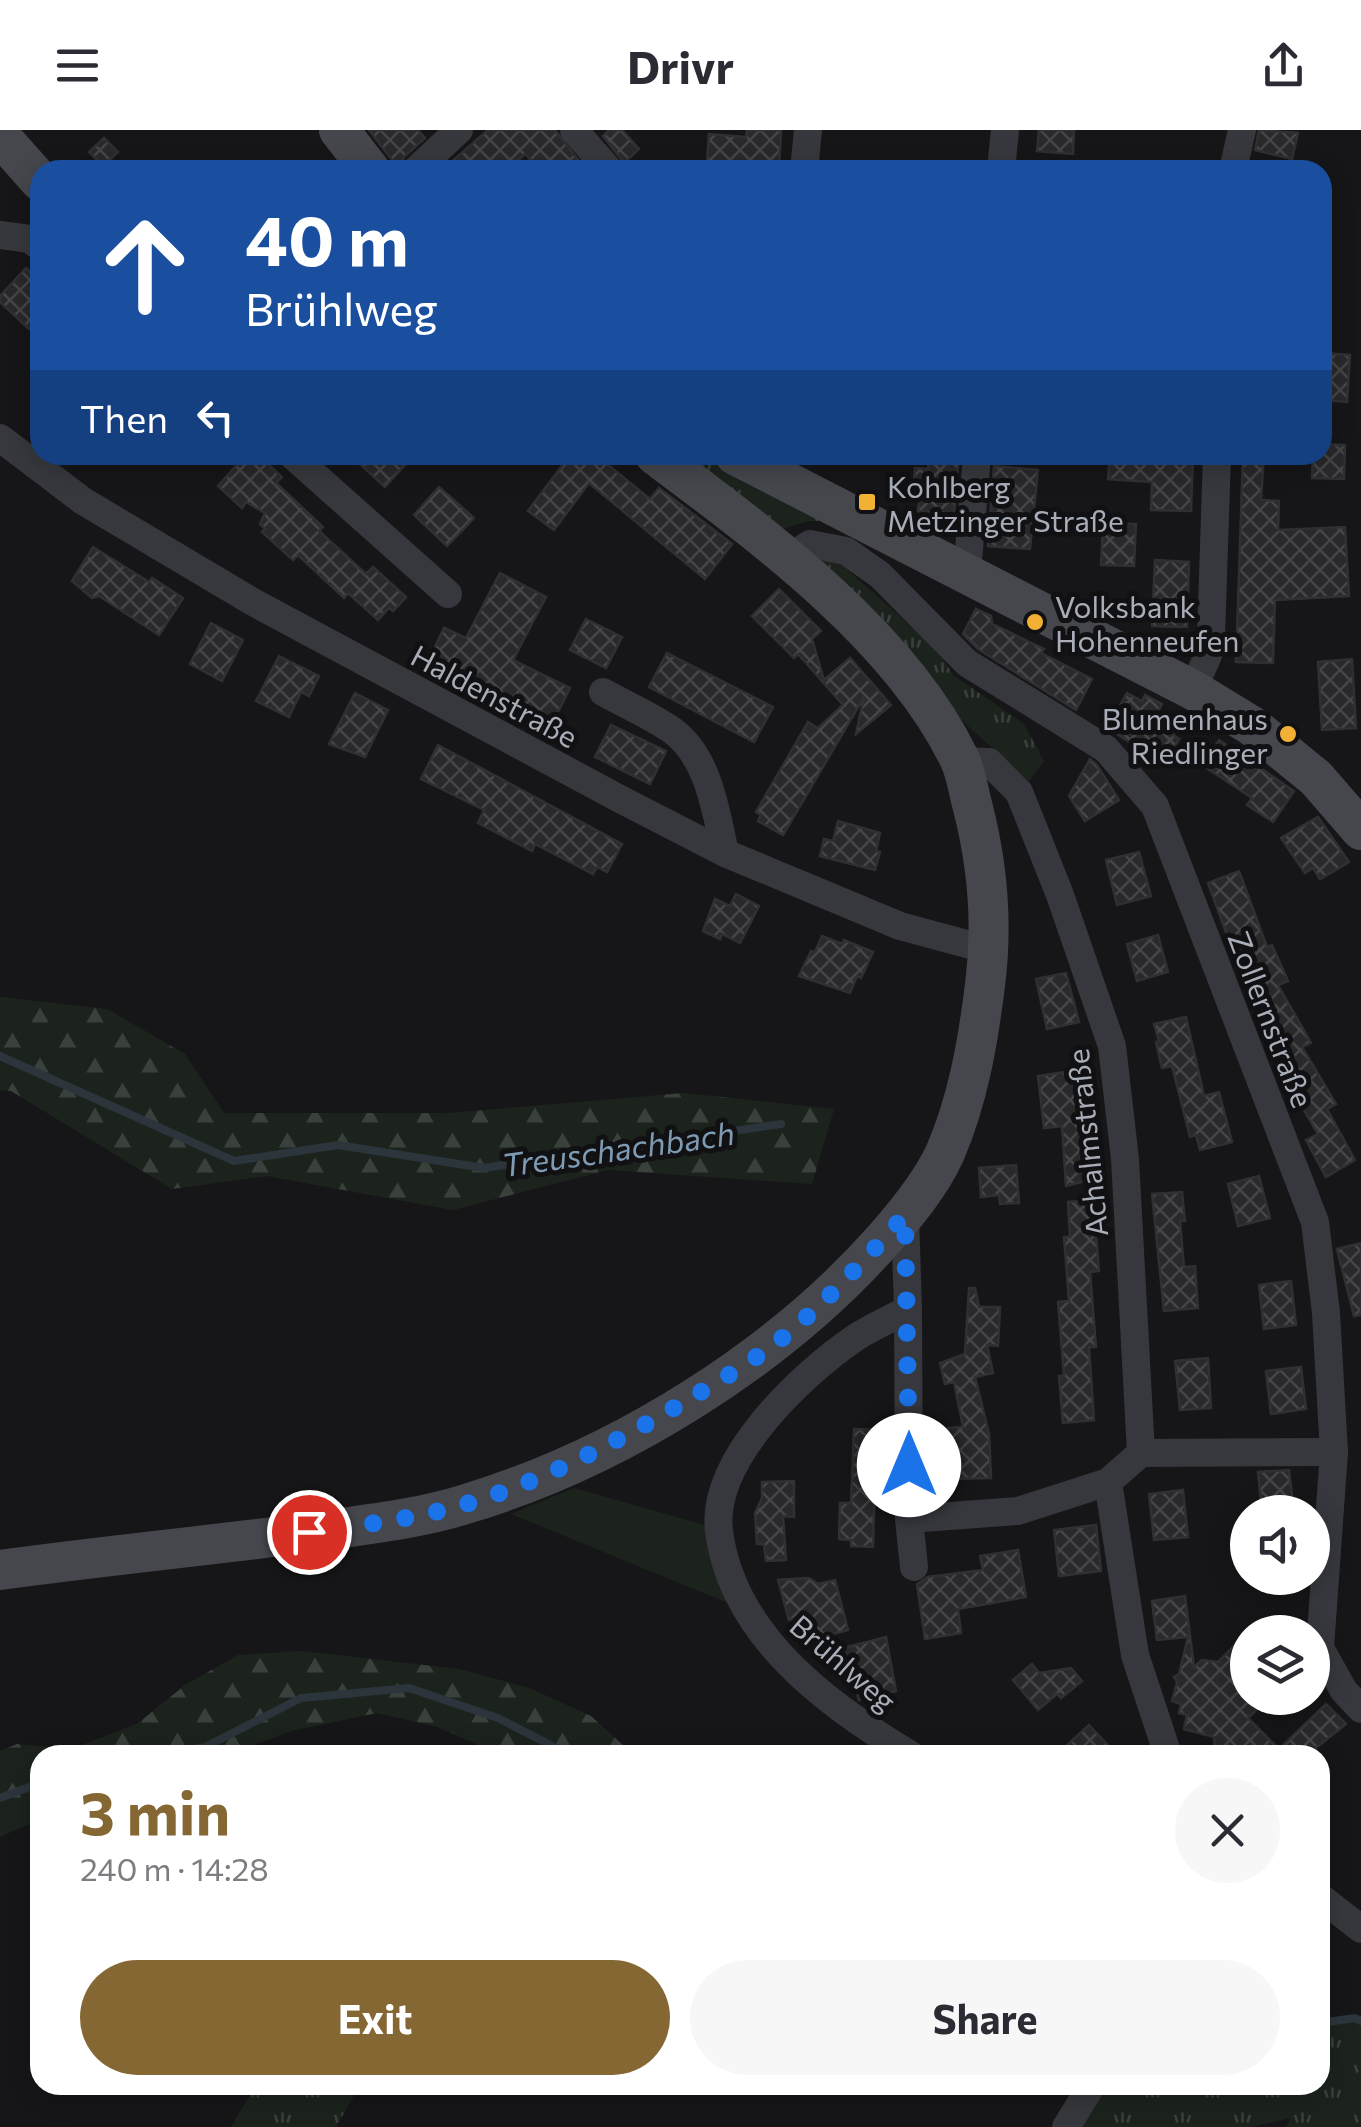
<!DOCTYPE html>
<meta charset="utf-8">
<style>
:root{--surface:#fff;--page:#f7f7f7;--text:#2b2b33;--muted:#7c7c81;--accent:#856733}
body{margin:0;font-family:Commissioner,sans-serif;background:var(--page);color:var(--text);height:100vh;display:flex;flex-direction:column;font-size:38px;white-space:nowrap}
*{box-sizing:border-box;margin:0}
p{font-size:32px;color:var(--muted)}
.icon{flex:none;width:55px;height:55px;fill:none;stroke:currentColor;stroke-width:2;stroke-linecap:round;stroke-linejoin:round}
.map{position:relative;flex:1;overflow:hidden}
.side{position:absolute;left:30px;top:1615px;width:1300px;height:350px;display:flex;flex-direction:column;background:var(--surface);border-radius:30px;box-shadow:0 5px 25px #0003}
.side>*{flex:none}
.guide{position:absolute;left:30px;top:30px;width:1302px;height:305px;border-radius:30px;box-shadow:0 5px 25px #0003;background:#1a4fa0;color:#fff;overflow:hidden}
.buttons{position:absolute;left:1230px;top:1365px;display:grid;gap:20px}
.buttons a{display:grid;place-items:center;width:100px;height:100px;border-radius:50%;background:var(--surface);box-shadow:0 5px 25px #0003;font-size:50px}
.pin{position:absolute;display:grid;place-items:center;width:85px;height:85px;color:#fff;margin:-42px;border:5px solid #fff;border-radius:50%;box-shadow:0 2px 10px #0007}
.me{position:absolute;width:110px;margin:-55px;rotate:0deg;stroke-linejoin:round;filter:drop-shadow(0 0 8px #0008)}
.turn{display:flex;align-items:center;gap:35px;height:210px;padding:0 50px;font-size:45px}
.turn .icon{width:130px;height:130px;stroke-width:2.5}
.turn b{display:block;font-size:70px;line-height:85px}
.then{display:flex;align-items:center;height:95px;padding:0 50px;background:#0003;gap:20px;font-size:38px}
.round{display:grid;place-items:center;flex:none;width:105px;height:105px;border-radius:52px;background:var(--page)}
.summary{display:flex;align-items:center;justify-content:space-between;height:170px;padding:0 50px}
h1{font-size:60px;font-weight:700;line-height:75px;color:var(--accent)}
.cta{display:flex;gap:20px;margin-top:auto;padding:20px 50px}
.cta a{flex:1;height:115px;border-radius:60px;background:var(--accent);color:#fff;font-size:40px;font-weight:700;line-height:115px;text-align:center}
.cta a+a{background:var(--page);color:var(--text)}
header{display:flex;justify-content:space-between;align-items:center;height:130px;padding:0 50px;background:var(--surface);font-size:45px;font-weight:700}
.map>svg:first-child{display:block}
</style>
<header><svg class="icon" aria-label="menu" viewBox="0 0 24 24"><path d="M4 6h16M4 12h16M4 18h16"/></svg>Drivr<svg class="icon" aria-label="share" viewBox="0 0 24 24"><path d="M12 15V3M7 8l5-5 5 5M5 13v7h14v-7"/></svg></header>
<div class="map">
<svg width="1361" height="1997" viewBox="0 0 1361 1997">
<defs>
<pattern id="grass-tufts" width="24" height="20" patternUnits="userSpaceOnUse" patternTransform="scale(2.5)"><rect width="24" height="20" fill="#1c231d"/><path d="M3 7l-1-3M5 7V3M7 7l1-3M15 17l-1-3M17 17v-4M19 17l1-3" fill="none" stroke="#3a403c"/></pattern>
<pattern id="forest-firs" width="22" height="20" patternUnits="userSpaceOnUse" patternTransform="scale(2.5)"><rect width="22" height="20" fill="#1c231d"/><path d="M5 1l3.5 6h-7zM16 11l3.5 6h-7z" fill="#3a403c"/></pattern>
<pattern id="building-cross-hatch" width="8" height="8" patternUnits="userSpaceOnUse" patternTransform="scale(2.5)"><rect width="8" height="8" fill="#29292c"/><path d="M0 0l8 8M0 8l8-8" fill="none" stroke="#454548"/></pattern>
</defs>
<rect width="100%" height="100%" fill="#161618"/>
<!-- grass -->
<g fill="url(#grass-tufts)">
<path d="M680 325H719L822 391H809L778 400Z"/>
<path d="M821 430 836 431 844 437 938 520 953 545 1024 594 1044 631 1029 651 947 577 818 434Z"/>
<path d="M1355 1888 1361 1891V1997H1286L1291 1988 1251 1997H1077L1102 1955H1320V1893Z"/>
<path d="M256 1955H360L336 1997H231Z"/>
</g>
<!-- forest -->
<g fill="url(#forest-firs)">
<path d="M0 867 107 879 185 924 224 983H450L684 963 834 979 812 1054 608 1040 453 1080 267 1046 172 1059 11 961 0 960Z"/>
<path d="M302 1521 459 1539 529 1558 591 1586 634 1625H486L483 1617 435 1596 377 1583 291 1601 226 1625H40V1689L0 1707V1621L17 1614 71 1619 137 1594 185 1555 238 1525Z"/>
</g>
<!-- garden -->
<path fill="#1c231d" d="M574 1358 712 1397 728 1473 511 1384Z"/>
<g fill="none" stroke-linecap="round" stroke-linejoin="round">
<!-- stream -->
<g stroke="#2c353c" stroke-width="8">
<path d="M0 926 234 1031 338 1015 484 1038 781 994"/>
<path d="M160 1625 205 1617 301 1568 409 1558 498 1588 570 1625"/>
<path d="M0 1668 40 1653"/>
<path d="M1320 1893 1355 1888 1361 1891"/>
</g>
</g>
<!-- building -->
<g fill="url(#building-cross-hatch)" stroke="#303034" stroke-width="2.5">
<path d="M369 0H418L425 8 404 27 399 40H393L392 30Z"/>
<path d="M488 0H555L586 40H540L525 24 508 40H442Z"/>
<path d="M609 0H622L639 19 624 33 603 6Z"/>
<path d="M747 0H781L779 40H715L716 33 707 32 709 4 746 7Z"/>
<path d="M1039 0H1074L1073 24 1037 21Z"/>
<path d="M1259 0 1298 3 1292 29 1255 20Z"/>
<path d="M104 8 118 22 103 36 89 22Z"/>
<path d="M26 138 40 151V187L29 199 0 172V166Z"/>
<path d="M1322 223 1350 225 1347 272 1322 270Z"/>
<path d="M1322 314 1345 315 1344 349 1312 348 1313 325H1322Z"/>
<path d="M246 325H258L282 347 276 353 323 397 319 401 366 444 373 437 406 467 393 481 389 478 378 490 348 463 344 468 298 425 293 430 262 402 265 399 260 394 265 383 246 372 242 378 218 356Z"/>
<path d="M350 325H414L385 357Z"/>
<path d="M570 325H596L650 369 659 358 732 414 705 449 589 353 554 400 528 381Z"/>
<path d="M929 325H959L954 384 918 381 920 362 913 361 915 338 928 339Z"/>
<path d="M1110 325H1193L1191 381 1151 380 1152 352 1108 349Z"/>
<path d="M1243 325H1264L1261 370 1279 371 1278 400 1345 397 1349 466 1275 470 1273 533 1236 532Z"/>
<path d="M994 336 1038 340 1030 419 988 416Z"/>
<path d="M439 357 474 388 447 416 414 385Z"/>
<path d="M1103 393 1136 394 1134 436 1101 435Z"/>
<path d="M93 417 149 452 152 448 183 468 159 505 99 466 92 468 72 451Z"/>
<path d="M1155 430 1189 432 1187 497 1152 496Z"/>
<path d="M500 443 546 467 513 530 570 558 553 592 504 568 505 565 429 530 444 498 466 508Z"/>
<path d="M779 459 821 501 812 509 824 550 850 528 891 575 856 604 864 567 783 705 758 691 761 685 756 682 808 592 818 598 843 575 798 524 794 528 752 486Z"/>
<path d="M976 479 991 486 992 494 1044 519 1041 523 1092 549 1076 580 978 519 963 504Z"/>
<path d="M586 489 622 507 606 538 570 520Z"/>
<path d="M211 493 243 510 222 551 190 534Z"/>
<path d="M667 523 773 577 754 612 649 557Z"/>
<path d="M279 526 319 546 309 566 301 562 289 587 256 571Z"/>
<path d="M1352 529 1356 598 1322 600 1318 532Z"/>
<path d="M355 563 388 580 365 627 329 614Z"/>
<path d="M1127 563 1142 571 1145 565 1162 574 1158 581 1180 593 1173 605 1179 609 1165 634 1107 598Z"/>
<path d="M611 595 666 621 650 654 595 627Z"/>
<path d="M1219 610 1294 661 1273 692 1247 675 1252 668 1202 635Z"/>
<path d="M438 615 622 714 607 742 597 737 593 744 535 714 532 721 478 693 484 680 421 649Z"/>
<path d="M1090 629 1097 635 1119 670 1085 691 1069 666Z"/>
<path d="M1318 687 1349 732 1320 749 1313 738 1305 743 1281 708Z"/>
<path d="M838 691 880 703 876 721 880 722 875 740 820 726 824 709 833 711Z"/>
<path d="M1139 722 1151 766 1117 775 1106 730Z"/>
<path d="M1239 741 1267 817 1272 815 1288 851 1278 855 1311 913 1302 917 1336 974 1327 979 1355 1030 1326 1047 1306 1010 1318 1004 1287 951 1295 947 1266 896 1261 899 1208 753Z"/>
<path d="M736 764 759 776 740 813 722 804 720 809 703 801 715 769 730 776Z"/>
<path d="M1158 805 1168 842 1137 851 1127 814Z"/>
<path d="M822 806 842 814 844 810 873 822 861 848 857 846 850 863 799 846 811 821 815 822Z"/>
<path d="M1066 843 1079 892 1047 899 1036 849Z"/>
<path d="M1186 887 1204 966 1219 962 1232 1012 1200 1020 1196 1005 1190 1007 1172 936 1162 938 1156 912 1159 911 1154 894Z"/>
<path d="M1079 940 1089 1024 1100 1023 1101 1047 1066 1056 1062 996 1044 998 1038 946Z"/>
<path d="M1016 1035 1019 1073 1000 1074 999 1065 981 1067 979 1038Z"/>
<path d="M1259 1046 1270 1088 1238 1096 1228 1054Z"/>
<path d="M1182 1062 1185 1091H1180L1184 1137 1195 1136 1198 1178 1164 1181 1152 1064Z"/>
<path d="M1093 1070 1099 1141 1090 1142 1096 1217H1089L1094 1290 1063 1293 1059 1246H1064L1058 1172 1069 1171 1064 1107H1070L1068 1072Z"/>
<path d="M1361 1113V1185L1354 1186 1337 1119Z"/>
<path d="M1291 1151 1296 1195 1264 1199 1259 1155Z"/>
<path d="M969 1158H975L979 1177H1000L998 1216 987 1215 993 1243 975 1247 989 1304 991 1348 949 1349 948 1298 963 1297 954 1252 945 1254 940 1233 965 1224Z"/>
<path d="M1208 1228 1211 1278 1180 1280 1175 1231Z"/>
<path d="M1301 1237 1306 1279 1271 1284 1266 1241Z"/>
<path d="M854 1299 888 1300 886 1344H875L873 1417 851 1416V1410L839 1409 840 1373H851Z"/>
<path d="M1289 1340 1294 1382H1262L1258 1342Z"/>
<path d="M794 1351V1387L783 1386 786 1430 766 1431 764 1414H757L755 1383 762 1368V1352Z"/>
<path d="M1183 1360 1188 1407 1154 1410 1149 1364Z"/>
<path d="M1096 1395 1101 1441 1059 1446 1054 1400Z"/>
<path d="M1018 1420 1026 1467 958 1479 961 1503 925 1509 917 1454 928 1447 983 1440 980 1426Z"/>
<path d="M809 1448 818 1454 835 1450 848 1500 805 1511 799 1487 789 1490 778 1450Z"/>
<path d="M1185 1466 1194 1537 1202 1530 1218 1532 1248 1502V1568H1269L1248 1588 1279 1619 1326 1574 1346 1594 1307 1625H1215L1214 1607 1184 1599 1187 1585 1179 1583 1181 1574 1172 1571 1177 1552 1174 1547 1179 1544 1188 1507 1157 1510 1152 1471Z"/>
<path d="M886 1507 896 1561 859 1570 844 1518Z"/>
<path d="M1032 1534 1039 1543 1071 1538 1082 1551 1061 1568 1057 1564 1038 1580 1013 1550Z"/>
<path d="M1089 1595 1117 1625H1056Z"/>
</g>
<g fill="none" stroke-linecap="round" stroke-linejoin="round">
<!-- street -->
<g stroke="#37383d" stroke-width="28">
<path d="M574 0 609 40"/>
<path d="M416 40 459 0"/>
<path d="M804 40 808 0"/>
<path d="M1001 40 1005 0"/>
<path d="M1233 40 1242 0"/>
<path d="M0 105 30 109 40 117"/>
<path d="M0 308 83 371 253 472 620 669 725 723 900 796 989 820"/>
<path d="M292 325 448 464"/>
<path d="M788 428 810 414 846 421 880 445 967 533 1106 619 1155 676 1315 1092 1326 1183 1334 1322 1320 1518 1344 1561 1361 1579"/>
<path d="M967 443 977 325"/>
<path d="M1193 560 1208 525 1211 507 1217 325"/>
<path d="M603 562C626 575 652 586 673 601 709 628 716 682 725 723"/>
<path d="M961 631 989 632 1019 662 1060 765 1112 916 1125 1029 1141 1323"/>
<path d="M905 1085 908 1179C891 1189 871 1197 855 1208 802 1244 710 1330 719 1401 732 1505 827 1575 911 1625"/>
<path d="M908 1179 909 1389 914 1437"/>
<path d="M1108 1352 1135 1525 1168 1625"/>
<path d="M909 1389 1018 1381 1108 1352 1141 1323 1334 1322"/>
<path d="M1320 1767 1361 1799"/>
<path d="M1066 1997 1092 1955"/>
</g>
<!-- secondary -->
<g stroke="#45474d" stroke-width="40">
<path d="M339 0 370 40"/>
<path d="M0 6 40 51"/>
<path d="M735 325 1193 560 1252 596 1316 648 1361 700"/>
<path d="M0 1440C102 1426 204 1416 306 1403 359 1395 415 1390 466 1374 619 1328 779 1228 884 1109 906 1084 931 1054 945 1023 968 970 978 912 985 855 993 793 988 735 972 674 968 659 966 642 959 628 900 506 762 405 655 325"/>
</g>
</g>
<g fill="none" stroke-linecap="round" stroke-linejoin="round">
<!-- route -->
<path stroke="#1a73e8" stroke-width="18" stroke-dasharray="0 32.4" d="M309 1402C361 1395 415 1389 466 1374 544 1351 616 1312 686 1271 722 1249 761 1227 793 1199 834 1164 869 1125 905 1085L909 1335"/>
</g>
<!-- markers -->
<g fill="#f2b134" stroke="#111113" stroke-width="4">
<rect x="857" y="362" width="20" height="20" rx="5"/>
<circle cx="1035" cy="492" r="10"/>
<circle cx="1288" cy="604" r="10"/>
</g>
<g text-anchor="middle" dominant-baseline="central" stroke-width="10" stroke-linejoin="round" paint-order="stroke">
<!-- poi labels -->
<g font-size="30" fill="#a8adb8" stroke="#111113" text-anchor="start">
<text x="887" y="355">Kohlberg<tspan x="887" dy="34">Metzinger Straße</tspan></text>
<text x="1055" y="475">Volksbank<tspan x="1055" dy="34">Hohenneufen</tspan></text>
<text x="1268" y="587" text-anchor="end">Blumenhaus<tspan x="1268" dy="34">Riedlinger</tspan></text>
</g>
<!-- street labels -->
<g font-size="30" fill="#a8adb8" stroke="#111113">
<text transform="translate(495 565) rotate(28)">Haldenstraße</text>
<text transform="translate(1272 889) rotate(69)">Zollernstraße</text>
<text transform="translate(1086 1013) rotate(-96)">Achalmstraße</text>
<text transform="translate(844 1532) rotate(41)">Brühlweg</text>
</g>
<!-- water labels -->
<g font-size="32" font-style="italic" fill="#7f9bb3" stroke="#111113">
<text transform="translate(618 1018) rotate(-8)">Treuschachbach</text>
</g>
</g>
</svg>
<div class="buttons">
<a><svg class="icon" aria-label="sound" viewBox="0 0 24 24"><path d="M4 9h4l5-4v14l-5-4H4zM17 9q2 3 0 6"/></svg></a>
<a><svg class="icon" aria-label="layers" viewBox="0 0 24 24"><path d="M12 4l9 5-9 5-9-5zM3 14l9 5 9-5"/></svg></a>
</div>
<div class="pin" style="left:309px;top:1402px;background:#d93025"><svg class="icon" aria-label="arrive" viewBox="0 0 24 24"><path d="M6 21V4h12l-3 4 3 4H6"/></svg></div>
<svg class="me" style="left:909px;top:1335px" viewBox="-20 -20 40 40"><circle r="19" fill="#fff"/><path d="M0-13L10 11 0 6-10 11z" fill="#1a73e8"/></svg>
<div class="guide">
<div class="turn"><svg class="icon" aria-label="ahead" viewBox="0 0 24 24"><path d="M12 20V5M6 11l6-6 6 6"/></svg><div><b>40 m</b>Brühlweg</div></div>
<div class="then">Then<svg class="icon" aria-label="left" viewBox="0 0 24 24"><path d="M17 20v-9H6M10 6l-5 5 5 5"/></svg></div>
</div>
<section class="side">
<div class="summary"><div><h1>3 min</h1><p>240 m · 14:28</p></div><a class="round"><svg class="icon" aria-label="close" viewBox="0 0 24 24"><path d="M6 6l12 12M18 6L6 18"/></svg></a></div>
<div class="cta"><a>Exit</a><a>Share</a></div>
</section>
</div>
